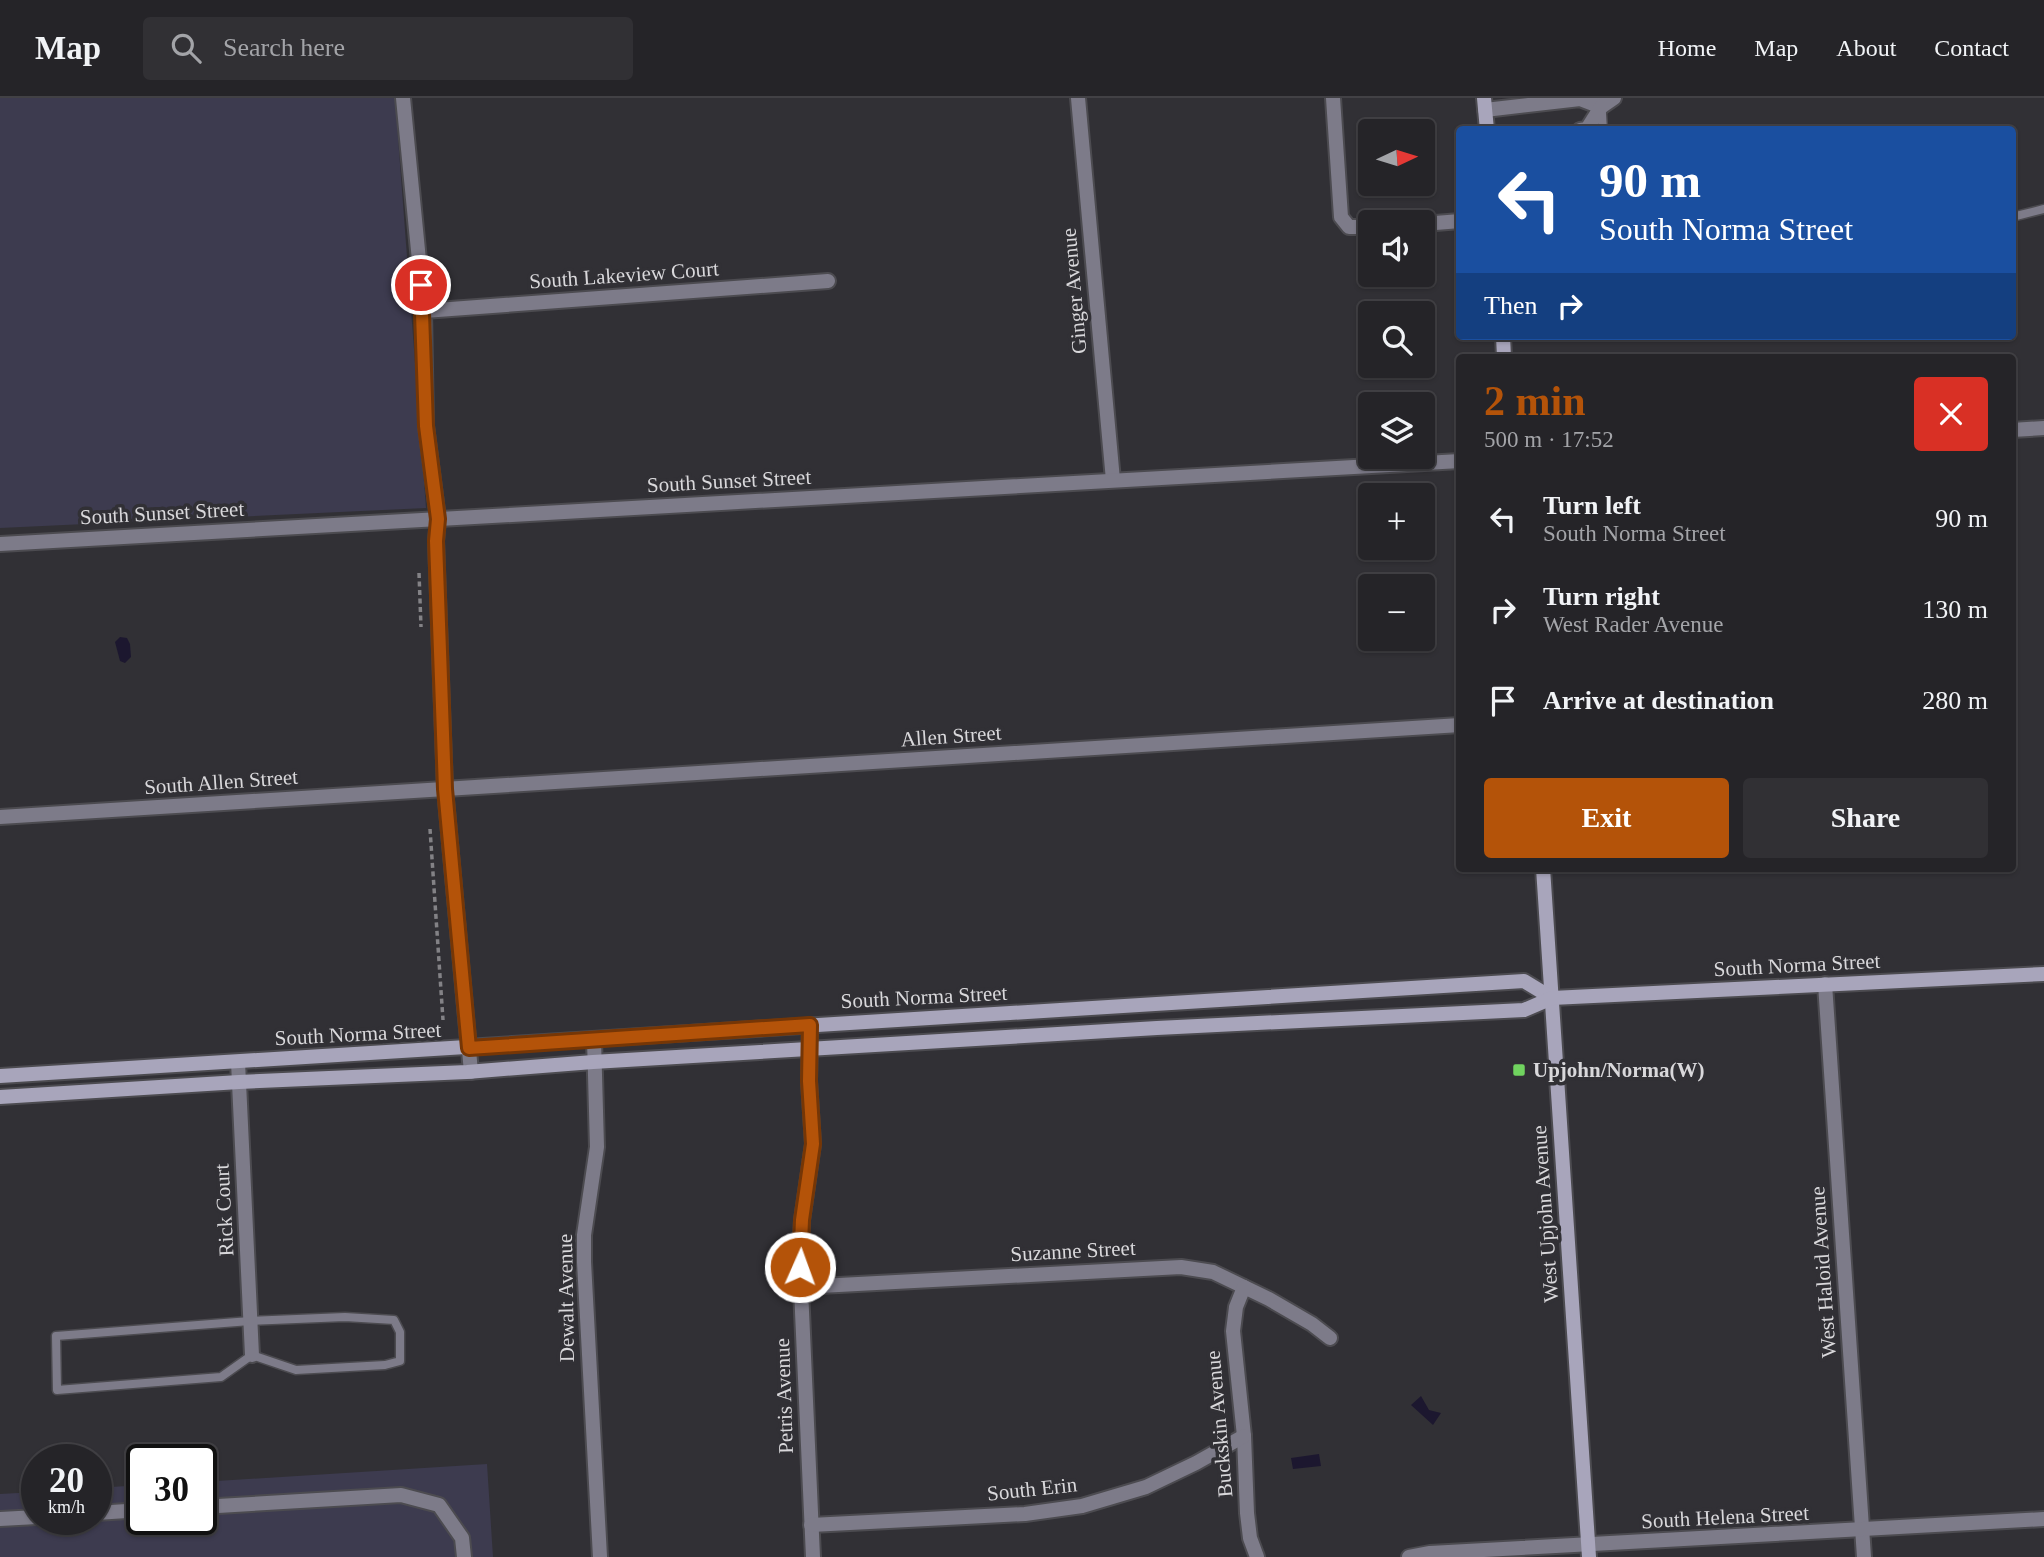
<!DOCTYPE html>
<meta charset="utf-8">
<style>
:root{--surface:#252428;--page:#313034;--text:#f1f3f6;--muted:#a3a4a8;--line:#424145;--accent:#b45309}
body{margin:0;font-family:Georgia,serif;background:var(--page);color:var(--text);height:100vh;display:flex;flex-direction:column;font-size:26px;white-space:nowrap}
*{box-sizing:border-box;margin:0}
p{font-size:23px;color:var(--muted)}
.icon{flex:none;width:38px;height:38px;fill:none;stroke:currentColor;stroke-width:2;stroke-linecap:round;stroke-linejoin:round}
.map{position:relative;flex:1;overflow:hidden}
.sheet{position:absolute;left:1456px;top:256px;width:560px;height:518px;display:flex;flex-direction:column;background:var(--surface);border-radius:7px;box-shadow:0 2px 5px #0004,0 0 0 2px var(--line)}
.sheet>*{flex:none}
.guide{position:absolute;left:1456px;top:28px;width:560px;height:214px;border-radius:7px;box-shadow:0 2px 5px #0004,0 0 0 2px var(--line);background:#1a4fa0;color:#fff;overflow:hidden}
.needle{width:46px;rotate:86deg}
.fabs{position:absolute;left:1358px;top:21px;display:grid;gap:14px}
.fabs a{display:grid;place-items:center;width:77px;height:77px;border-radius:7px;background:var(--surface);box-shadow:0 2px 5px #0004,0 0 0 2px var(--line);font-size:35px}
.speed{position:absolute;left:21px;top:1346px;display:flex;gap:14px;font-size:35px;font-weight:700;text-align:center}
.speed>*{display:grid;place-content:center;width:91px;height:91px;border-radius:50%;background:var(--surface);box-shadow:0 2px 5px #0004,0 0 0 2px var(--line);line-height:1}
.speed small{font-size:18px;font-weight:400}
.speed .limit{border:4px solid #111;border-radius:10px;background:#fff;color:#111}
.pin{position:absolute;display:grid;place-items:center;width:60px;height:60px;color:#fff;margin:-30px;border:4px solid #fff;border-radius:50%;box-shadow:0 2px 7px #0007}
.me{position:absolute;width:77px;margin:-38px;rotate:2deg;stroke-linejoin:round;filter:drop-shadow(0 0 5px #0008)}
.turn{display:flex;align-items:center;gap:24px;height:147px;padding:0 28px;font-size:32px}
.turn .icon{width:91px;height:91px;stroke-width:2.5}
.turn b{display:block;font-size:49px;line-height:60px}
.then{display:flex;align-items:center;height:66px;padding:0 28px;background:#0003;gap:14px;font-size:26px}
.round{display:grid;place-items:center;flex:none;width:74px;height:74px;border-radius:7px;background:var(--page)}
.overview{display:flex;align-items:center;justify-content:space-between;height:119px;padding:0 28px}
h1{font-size:42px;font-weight:800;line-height:52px;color:var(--accent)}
.action{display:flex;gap:14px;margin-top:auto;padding:14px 28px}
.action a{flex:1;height:80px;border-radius:7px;background:var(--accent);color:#fff;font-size:28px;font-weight:800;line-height:80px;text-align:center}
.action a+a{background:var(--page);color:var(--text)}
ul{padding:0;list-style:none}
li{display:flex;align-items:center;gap:21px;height:91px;padding:0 28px}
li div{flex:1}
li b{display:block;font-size:26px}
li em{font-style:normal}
header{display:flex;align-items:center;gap:42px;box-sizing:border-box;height:98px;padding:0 35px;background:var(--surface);border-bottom:2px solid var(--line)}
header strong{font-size:33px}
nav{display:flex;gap:38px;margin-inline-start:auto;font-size:24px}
.search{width:490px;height:63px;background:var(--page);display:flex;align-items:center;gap:18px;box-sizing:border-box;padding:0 24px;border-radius:7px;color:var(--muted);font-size:26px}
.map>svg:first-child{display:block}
</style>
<header>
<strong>Map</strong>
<div class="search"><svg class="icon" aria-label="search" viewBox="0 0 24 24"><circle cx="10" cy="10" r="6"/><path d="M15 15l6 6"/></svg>Search here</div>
<nav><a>Home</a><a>Map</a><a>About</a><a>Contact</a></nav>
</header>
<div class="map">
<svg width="2044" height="1459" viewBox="0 0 2044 1459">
<rect width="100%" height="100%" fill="#313035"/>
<!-- grass -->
<g fill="#3d3b4f">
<path d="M0 0H395L426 410 0 430Z"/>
<path d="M487 1366 493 1459H0V1396L37 1394V1421H96V1390L142 1387V1421H201V1384Z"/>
</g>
<!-- water -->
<g fill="#1c172f">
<path d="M120 539 127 540 130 546 131 559 125 565 120 563 115 544Z"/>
<path d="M1421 1298 1429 1312 1441 1315 1433 1327 1411 1307Z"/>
<path d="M1319 1356 1321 1368 1293 1371 1291 1360Z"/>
</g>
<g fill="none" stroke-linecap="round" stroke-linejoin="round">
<!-- lane casing -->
<g stroke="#4c4b50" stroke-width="11">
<g id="lane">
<path d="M1601 0 1603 32"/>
<path d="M2012 119 2044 111"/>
<path d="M345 1219 394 1222 400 1234V1263L385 1267 296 1272 252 1257 221 1279 57 1292 56 1238 250 1223Z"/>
</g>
</g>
<!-- street casing -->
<g stroke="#4c4b50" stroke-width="18">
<g id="street">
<path d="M403 0 424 213 426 328 438 421 436 443 445 691 471 974"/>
<path d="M1078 0 1113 382"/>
<path d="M1333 0 1341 119 1349 129H1370"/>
<path d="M1485 12 1580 1 1601 9"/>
<path d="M1580 32 1587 31 1601 9 1614 0"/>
<path d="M1423 126 1460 123"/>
<path d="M424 213 828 183"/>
<path d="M2012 332 2044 330"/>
<path d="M0 446 1460 363"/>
<path d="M0 719 1460 627"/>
<path d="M1825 886 1864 1459"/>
<path d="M810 927 809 983 813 1046 802 1122 800 1169 813 1459"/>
<path d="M594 941 597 1049 584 1137V1164L600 1459"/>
<path d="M238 964 252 1257"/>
<path d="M801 1189 1181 1169 1213 1174 1269 1201 1312 1226 1330 1240"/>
<path d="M1244 1189 1236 1209 1233 1233 1244 1338 1247 1415 1250 1440 1257 1459"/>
<path d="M201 1409 401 1397 439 1407 462 1440 464 1459"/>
<path d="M96 1415 142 1412"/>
<path d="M0 1421 37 1419"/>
<path d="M811 1427 1025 1416 1082 1408 1146 1389 1196 1365 1244 1338"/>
<path d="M1409 1459 1430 1455 2044 1421"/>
</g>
</g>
<!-- secondary casing -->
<g stroke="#4c4b50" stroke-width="18">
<g id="secondary">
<path d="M1484 0 1487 32"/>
<path d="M1503 238 1504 259"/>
<path d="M1543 770 1589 1459"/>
<path d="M0 978 1524 883 1552 900"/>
<path d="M0 999 239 984 467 974 593 964 1157 930 1524 912 1552 900 2044 876"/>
</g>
</g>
<!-- path -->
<g stroke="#838286" stroke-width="3.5" stroke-dasharray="5 3.5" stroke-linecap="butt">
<path d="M419 475 421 529"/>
<path d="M430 731 443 922"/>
</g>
<!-- lane -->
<use href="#lane" stroke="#7d7b89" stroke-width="8"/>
<!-- street -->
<use href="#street" stroke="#7d7b89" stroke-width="14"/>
<!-- secondary -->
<use href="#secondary" stroke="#a8a5bb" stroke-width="14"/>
</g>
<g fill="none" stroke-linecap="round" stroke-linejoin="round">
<!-- route casing -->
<g stroke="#753606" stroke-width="18">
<path id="route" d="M421 187 426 328 438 421 436 443 445 691 469 950 810 927 809 983 813 1046 802 1122 800 1169"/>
</g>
<!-- route -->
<use href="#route" stroke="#b45309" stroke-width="12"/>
</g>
<!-- markers -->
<rect fill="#70d35f" stroke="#313035" stroke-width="2.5" x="1512" y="965" width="14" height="14" rx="3.5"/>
<g text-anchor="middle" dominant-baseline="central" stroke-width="7" stroke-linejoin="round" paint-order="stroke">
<!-- street labels -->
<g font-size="21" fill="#d9d8db" stroke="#313035">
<text transform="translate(624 177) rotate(-4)">South Lakeview Court</text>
<text transform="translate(1074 193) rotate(-95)">Ginger Avenue</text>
<text transform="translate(729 383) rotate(-3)">South Sunset Street</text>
<text transform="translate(162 415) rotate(-3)">South Sunset Street</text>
<text transform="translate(951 638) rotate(-4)">Allen Street</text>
<text transform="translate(221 684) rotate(-4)">South Allen Street</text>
<text transform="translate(1797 867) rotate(-3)">South Norma Street</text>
<text transform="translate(924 899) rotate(-3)">South Norma Street</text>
<text transform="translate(358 936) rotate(-3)">South Norma Street</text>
<text transform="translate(224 1112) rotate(-93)">Rick Court</text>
<text transform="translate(1545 1116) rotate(-94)">West Upjohn Avenue</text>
<text transform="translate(1073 1153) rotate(-3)">Suzanne Street</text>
<text transform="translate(1823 1174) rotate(-94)">West Haloid Avenue</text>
<text transform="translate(566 1200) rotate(-91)">Dewalt Avenue</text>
<text transform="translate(784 1298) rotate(-92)">Petris Avenue</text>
<text transform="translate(1219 1326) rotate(-95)">Buckskin Avenue</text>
<text transform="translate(1032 1391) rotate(-6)">South Erin</text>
<text transform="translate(1725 1419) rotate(-3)">South Helena Street</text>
</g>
<!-- poi labels -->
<g font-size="21" font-weight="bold" fill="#d9d8db" stroke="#313035" text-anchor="start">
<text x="1533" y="972">Upjohn/Norma(W)</text>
</g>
</g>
</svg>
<div class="fabs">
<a><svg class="needle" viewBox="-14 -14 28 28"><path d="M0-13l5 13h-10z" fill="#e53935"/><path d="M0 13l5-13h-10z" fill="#a3a4a8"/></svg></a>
<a><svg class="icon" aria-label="sound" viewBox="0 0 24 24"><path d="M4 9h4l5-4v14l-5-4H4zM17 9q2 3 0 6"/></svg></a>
<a><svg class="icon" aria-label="search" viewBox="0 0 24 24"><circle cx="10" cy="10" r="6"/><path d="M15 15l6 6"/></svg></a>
<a><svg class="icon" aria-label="layers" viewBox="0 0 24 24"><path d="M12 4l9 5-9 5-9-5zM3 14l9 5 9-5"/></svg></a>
<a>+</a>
<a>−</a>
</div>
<div class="speed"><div>20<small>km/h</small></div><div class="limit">30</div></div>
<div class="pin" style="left:421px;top:187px;background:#d93025"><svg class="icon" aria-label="arrive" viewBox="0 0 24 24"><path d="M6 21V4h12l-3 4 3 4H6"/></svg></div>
<svg class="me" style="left:800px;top:1169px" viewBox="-20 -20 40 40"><circle r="17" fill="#b45309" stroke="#fff" stroke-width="3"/><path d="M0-11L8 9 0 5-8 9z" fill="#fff"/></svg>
<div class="guide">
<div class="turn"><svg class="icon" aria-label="left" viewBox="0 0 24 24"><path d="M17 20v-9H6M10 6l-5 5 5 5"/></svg><div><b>90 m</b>South Norma Street</div></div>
<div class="then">Then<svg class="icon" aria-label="right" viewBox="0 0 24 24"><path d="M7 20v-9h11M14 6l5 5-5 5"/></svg></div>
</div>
<section class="sheet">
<div class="overview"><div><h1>2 min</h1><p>500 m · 17:52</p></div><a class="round" style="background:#d93025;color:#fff"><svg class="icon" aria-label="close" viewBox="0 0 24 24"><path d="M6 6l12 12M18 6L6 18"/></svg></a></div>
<ul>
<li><svg class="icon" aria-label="left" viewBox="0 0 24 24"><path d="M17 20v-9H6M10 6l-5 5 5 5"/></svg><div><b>Turn left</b><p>South Norma Street</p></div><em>90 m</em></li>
<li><svg class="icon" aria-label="right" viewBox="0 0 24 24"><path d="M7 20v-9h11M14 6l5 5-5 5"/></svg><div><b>Turn right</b><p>West Rader Avenue</p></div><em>130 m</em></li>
<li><svg class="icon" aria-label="arrive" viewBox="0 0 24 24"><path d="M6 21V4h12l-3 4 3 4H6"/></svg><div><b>Arrive at destination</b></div><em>280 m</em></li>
</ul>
<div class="action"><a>Exit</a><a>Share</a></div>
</section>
</div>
